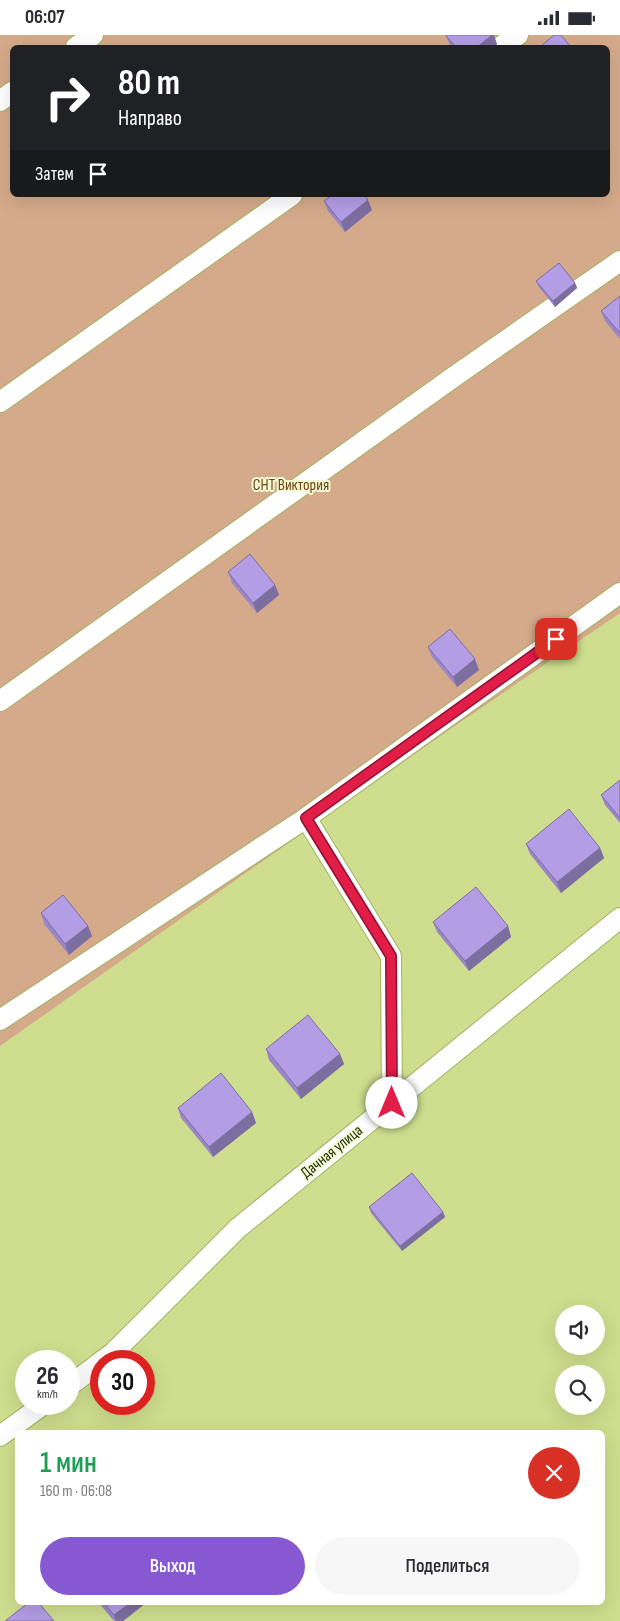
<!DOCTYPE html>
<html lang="ru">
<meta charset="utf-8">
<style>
:root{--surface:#fff;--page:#f7f7f7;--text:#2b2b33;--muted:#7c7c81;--accent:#8658d1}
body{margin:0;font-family:"Sofia Sans Condensed",sans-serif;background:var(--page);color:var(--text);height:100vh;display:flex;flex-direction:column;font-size:19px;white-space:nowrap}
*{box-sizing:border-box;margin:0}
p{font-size:16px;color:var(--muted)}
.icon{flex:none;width:28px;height:28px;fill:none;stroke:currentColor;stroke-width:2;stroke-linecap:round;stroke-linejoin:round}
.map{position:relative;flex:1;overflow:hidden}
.panel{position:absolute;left:15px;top:1395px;width:590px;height:175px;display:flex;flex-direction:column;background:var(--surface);border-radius:8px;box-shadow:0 5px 20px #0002}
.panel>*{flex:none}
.banner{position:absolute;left:10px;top:10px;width:600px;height:152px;border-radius:8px;box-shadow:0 5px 20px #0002;background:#202124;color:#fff;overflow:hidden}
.buttons{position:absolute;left:555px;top:1270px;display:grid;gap:10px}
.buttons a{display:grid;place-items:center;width:50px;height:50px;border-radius:50%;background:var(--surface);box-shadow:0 5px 20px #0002;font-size:25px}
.speed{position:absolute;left:15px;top:1315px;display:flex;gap:10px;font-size:25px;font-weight:700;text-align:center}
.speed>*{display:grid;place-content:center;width:65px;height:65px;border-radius:50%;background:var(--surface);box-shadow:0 5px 20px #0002;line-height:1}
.speed small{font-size:12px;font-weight:400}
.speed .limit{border:8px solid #d22;background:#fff;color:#111}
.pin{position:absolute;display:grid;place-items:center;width:42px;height:42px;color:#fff;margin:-21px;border-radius:10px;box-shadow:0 2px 8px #0006}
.me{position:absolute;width:55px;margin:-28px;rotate:0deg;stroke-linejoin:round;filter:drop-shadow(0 0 4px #0008)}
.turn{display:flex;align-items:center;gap:18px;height:105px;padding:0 25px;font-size:22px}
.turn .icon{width:65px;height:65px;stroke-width:2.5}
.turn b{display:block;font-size:35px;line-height:42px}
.then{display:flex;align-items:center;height:48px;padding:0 25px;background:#0003;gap:10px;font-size:19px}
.round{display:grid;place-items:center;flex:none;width:52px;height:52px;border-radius:26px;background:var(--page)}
.summary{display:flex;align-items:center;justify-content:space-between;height:85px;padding:0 25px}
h1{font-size:30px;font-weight:600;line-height:38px;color:#1e9e55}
.button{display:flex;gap:10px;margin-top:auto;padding:10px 25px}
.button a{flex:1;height:58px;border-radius:30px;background:var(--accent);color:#fff;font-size:20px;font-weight:600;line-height:58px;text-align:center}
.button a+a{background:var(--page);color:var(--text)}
.status{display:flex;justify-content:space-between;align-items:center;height:35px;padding:0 25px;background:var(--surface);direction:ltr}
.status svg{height:14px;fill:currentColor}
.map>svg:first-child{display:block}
</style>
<div class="status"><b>06:07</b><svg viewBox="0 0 49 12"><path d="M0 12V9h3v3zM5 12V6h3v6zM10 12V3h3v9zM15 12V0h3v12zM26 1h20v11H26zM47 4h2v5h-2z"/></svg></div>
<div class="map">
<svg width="620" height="1586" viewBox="0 0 620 1586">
<rect width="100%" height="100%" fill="#cede8e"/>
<!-- green -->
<path fill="#d5aa8a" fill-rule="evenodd" d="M0 0H620V578L446 697 0 1011ZM12 12H608V160H12Z"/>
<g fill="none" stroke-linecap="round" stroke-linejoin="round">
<!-- minor casing -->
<g stroke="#a3b264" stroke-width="22">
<g id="minor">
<path d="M76 12 93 0"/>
<path d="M500 12 518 0"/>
<path d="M0 66 12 57"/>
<path d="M0 367 292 160"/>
<path d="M0 666 455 341 620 226"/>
<path d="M306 783 391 921 392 1068"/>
<path d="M0 985 306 783 620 558"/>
<path d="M102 1326 113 1318 238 1193 620 883"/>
<path d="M69 1351 101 1327"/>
<path d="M0 1401 44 1369"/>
</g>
</g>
<!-- minor -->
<use href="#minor" stroke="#fff" stroke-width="20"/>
</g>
<!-- wall -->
<g fill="#9a87c5">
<path d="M446 1 497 9 494 12H451Z"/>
<path d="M324 166 372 175 345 197 328 176Z"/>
<path d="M536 246 575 248 577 253 555 272 538 251Z"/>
<path d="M620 261V304L605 286 601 276Z"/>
<path d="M228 537 275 550 279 560 257 578 232 548Z"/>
<path d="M428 612 479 635 457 652 432 622Z"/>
<path d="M620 745V788L605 770 601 760Z"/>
<path d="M526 809 600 813 604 823 561 858 530 819Z"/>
<path d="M41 878 88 891 92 901 69 920 44 889Z"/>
<path d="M433 887 508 891 511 902 469 936 437 897Z"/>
<path d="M266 1014 340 1019 344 1029 301 1064 269 1025Z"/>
<path d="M178 1073 252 1077 256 1088 213 1122 181 1083Z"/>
<path d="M369 1172 443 1177 445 1182 402 1216 371 1178Z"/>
<path d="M99 1568H146L123 1586H114Z"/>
</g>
<!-- shaded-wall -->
<g fill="#7d6ea0">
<path d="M492 0H494L497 9 494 12H477Z"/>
<path d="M368 165 372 175 345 197 341 187Z"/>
<path d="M575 248 577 253 555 272 553 266Z"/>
<path d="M275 550 279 560 257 578 253 568Z"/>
<path d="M475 624 479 635 457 652 453 642Z"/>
<path d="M600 813 604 823 561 858 557 847Z"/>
<path d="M88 891 92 901 69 920 65 909Z"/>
<path d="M508 891 511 902 469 936 465 926Z"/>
<path d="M340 1019 344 1029 301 1064 297 1053Z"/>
<path d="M252 1077 256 1088 213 1122 209 1112Z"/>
<path d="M443 1177 445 1182 402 1216 400 1211Z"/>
<path d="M130 1568H146L123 1586H116L114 1580Z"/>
</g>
<!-- building -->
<g fill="#b39de5" stroke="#7d6ea0">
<path d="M447 0H492L477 12H456L446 1Z"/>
<path d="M554 0H561L571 12H542L541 11Z"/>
<path d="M332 160H364L368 165 341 187 324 166Z"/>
<path d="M559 228 575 248 553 266 536 246Z"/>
<path d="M620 261V298L601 276Z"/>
<path d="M250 519 275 550 253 568 228 537Z"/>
<path d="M450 594 475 624 453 642 428 612Z"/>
<path d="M620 745V783L601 760Z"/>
<path d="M569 774 600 813 557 847 526 809Z"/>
<path d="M476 852 508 891 465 926 433 887Z"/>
<path d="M63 860 88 891 65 909 41 878Z"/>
<path d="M308 980 340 1019 297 1053 266 1014Z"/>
<path d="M221 1038 252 1077 209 1112 178 1073Z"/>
<path d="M412 1138 443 1177 400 1211 369 1172Z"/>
<path d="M28 1568H39L54 1586H5Z"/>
<path d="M104 1568H130L114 1580Z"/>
</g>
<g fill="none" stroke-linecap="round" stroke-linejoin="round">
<!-- route casing -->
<g stroke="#92132f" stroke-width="12">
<path id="route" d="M392 1068 391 921 306 783 556 604"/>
</g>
<!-- route -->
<use href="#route" stroke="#e11d48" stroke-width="9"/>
</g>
<g text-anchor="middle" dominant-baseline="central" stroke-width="4" stroke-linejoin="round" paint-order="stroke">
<!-- park labels -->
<g font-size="16" fill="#714014" stroke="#f2fbd4">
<text x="291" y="450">СНТ Виктория</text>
</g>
<!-- street labels -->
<g font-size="16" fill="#262c0b" stroke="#f2fbd4">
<text transform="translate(332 1117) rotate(-39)">Дачная улица</text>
</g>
</g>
</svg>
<div class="buttons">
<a><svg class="icon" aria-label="sound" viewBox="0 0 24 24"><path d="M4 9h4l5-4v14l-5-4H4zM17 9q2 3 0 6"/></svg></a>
<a><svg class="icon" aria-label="search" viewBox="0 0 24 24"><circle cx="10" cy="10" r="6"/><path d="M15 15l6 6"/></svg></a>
</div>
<div class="speed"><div>26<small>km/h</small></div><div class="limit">30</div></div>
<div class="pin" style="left:556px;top:604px;background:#d93025"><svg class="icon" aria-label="arrive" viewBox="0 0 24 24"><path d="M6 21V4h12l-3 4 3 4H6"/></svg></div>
<svg class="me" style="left:392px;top:1068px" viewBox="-20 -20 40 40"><circle r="19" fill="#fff"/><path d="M0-13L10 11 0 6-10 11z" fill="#e11d48"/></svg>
<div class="banner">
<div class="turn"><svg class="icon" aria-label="right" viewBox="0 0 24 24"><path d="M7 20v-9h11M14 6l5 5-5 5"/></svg><div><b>80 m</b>Направо</div></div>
<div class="then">Затем<svg class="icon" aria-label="arrive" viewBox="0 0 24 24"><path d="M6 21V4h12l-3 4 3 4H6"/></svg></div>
</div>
<section class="panel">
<div class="summary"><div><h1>1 мин</h1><p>160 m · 06:08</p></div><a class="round" style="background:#d93025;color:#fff"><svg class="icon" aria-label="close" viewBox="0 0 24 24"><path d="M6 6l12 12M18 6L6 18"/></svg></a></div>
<div class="button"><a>Выход</a><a>Поделиться</a></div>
</section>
</div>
